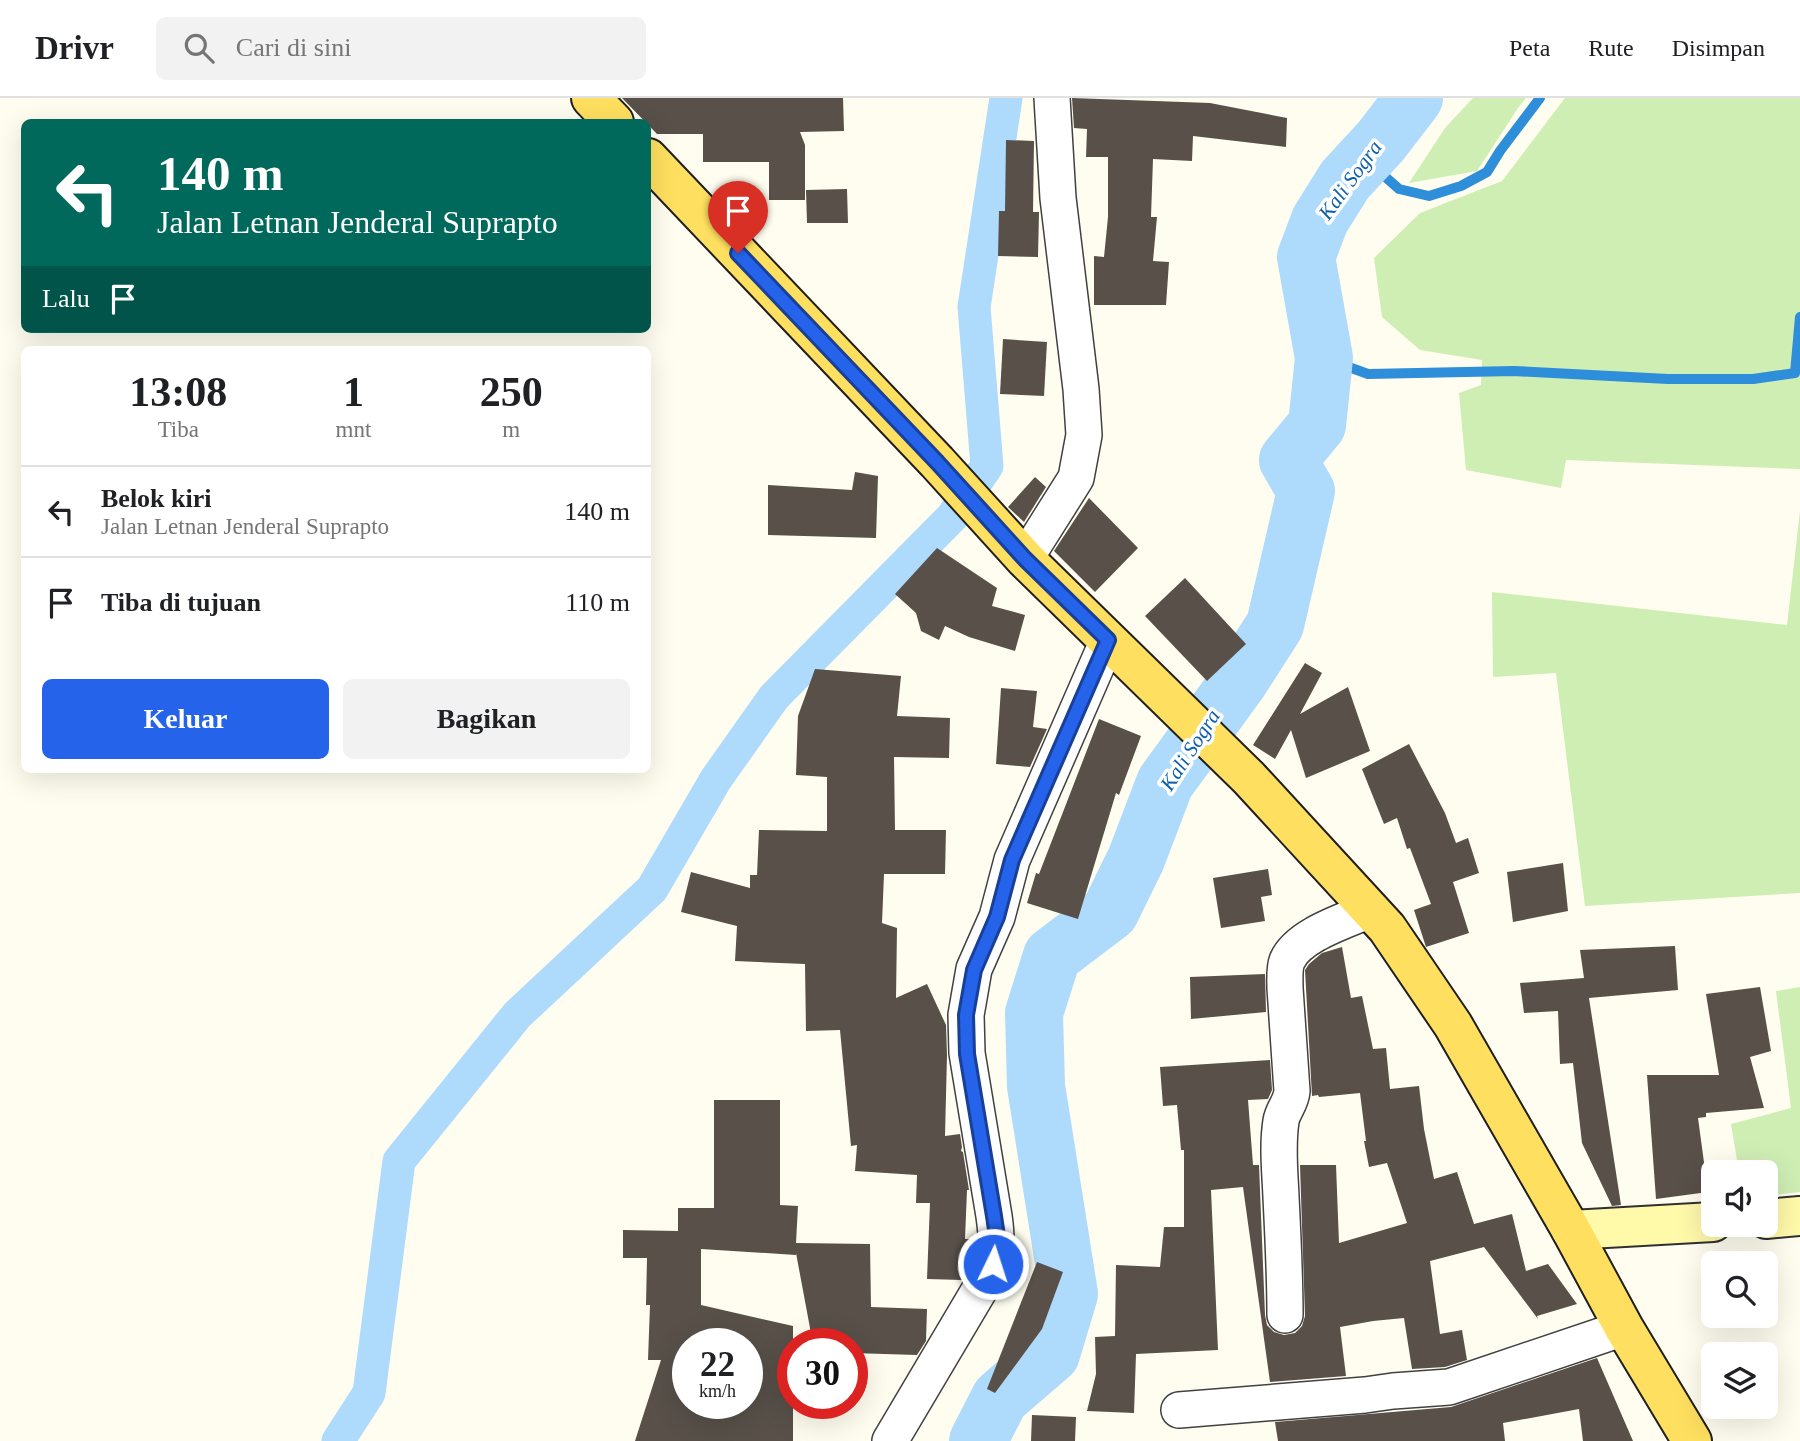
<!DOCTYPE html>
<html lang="id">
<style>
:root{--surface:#fff;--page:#f2f2f2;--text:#202124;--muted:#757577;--line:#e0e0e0;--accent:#2563eb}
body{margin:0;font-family:"Times New Roman",serif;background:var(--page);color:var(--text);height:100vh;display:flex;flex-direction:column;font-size:26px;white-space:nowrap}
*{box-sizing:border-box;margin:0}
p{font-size:23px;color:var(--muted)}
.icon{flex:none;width:38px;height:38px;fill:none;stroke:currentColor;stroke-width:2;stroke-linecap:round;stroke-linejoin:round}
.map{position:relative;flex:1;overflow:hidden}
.panel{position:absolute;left:21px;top:248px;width:630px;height:427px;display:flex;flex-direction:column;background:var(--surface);border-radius:10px;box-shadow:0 7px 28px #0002}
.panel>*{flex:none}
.top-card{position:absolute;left:21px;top:21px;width:630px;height:214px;border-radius:10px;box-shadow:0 7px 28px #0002;background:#00695c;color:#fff;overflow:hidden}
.tools{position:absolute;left:1701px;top:1062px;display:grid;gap:14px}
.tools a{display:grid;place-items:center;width:77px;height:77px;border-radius:10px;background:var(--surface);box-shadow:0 7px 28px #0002;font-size:35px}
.speed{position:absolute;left:672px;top:1230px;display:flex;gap:14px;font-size:35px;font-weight:700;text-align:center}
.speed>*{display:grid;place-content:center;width:91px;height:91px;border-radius:50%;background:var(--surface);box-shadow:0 7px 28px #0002;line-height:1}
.speed small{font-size:18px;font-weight:400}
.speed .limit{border:10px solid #d22;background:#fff;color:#111}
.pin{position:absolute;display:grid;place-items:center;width:60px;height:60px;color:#fff;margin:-72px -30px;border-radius:50% 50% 50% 0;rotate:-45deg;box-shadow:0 0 7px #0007}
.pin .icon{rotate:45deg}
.me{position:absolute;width:77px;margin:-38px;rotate:4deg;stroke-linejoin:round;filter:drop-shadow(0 0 5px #0008)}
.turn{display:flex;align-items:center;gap:24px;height:147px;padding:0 21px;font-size:32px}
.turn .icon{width:91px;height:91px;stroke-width:2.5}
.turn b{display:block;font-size:49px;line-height:60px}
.then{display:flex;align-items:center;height:66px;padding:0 21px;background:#0003;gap:14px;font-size:26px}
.eta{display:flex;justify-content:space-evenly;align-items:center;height:119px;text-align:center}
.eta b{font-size:42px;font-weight:700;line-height:49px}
.action{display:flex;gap:14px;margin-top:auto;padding:14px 21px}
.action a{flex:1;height:80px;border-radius:10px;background:var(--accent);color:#fff;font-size:28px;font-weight:700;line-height:80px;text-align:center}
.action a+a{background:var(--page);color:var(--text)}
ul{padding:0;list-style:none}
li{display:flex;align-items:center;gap:21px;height:91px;padding:0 21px;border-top:2px solid var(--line)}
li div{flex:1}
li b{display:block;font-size:26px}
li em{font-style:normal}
header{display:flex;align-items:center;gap:42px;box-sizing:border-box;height:98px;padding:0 35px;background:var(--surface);border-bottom:2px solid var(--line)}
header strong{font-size:33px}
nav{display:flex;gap:38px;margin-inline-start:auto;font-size:24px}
.search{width:490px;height:63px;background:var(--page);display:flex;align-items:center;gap:18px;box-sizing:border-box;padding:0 24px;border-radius:10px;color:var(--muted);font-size:26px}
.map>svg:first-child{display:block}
</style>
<header>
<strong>Drivr</strong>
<div class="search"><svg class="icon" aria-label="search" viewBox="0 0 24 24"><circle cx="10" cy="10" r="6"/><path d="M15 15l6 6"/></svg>Cari di sini</div>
<nav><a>Peta</a><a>Rute</a><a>Disimpan</a></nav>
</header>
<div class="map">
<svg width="1800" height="1343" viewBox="0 0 1800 1343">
<rect width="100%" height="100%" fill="#fffdef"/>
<!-- green -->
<g fill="#cfeeb4">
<path d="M1473 0H1526L1518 10 1477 73 1409 85 1445 30Z"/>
<path d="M1565 0H1800V371L1566 362 1561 390 1466 372 1459 295 1481 287 1482 262 1420 252 1382 219 1374 160 1420 115 1502 83Z"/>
<path d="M1800 413V795L1585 808 1556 575 1493 579 1492 494 1787 527Z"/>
<path d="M1800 889V1094L1766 1098V1074H1739L1731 1026 1791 1010 1776 893Z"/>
</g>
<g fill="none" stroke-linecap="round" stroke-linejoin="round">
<!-- stream -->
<g stroke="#2e8eda" stroke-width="10">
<path d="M1365 61 1399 91 1429 98 1461 88 1487 74 1500 53 1540 0"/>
<path d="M1324 260 1368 276 1514 273 1668 281H1753L1795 275 1800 219"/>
</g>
<!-- canal -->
<path stroke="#aedbfc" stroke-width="33" d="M338 1343 369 1295 399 1063 517 917 652 791 716 681 774 599 952 419 987 368 974 209 1006 0"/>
<!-- river -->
<path stroke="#aedbfc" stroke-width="58" d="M978 1343 1000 1300 1051 1256 1069 1196 1036 988 1034 915 1052 858 1110 814 1136 761 1165 685 1239 583 1275 527 1306 393 1288 362 1317 327 1324 260 1306 159 1320 122 1345 82 1381 43 1414 0"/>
</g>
<!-- building -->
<g fill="#585049" fill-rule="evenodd">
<path d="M622 0H843L844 33 800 34 805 47V102H769V64H703V36H657Z"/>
<path d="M1072 0 1210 5 1287 20 1286 49 1193 38 1192 63 1153 61 1151 119H1157L1153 163 1169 164 1166 207H1094V158L1104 159 1108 119V59H1086L1087 31 1074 30Z"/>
<path d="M1006 42 1034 43 1033 114H1039L1038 159 998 158 999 113H1005Z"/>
<path d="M847 91 848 125H807L806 92Z"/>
<path d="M1003 241 1047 244 1044 298 1000 296Z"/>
<path d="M855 374 878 378 876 440 768 437V387L852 392Z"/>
<path d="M1035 379 1046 389 1024 424 1008 409Z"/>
<path d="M1089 400 1138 450 1095 494 1054 453Z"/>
<path d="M937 450 997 490 992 508 1025 517 1015 553 969 539 945 528 939 542 921 533 916 515 895 496Z"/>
<path d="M1185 480 1246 546 1207 583 1145 518Z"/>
<path d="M1305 565 1322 575 1300 616 1348 589 1370 653 1306 680 1291 632 1275 661 1253 647Z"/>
<path d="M815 571 901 578 897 618 950 620 949 660 894 659 895 732H946L945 776H884L882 825 897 830 896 900 927 886 946 927 947 957 945 1038 960 1036 962 1049 961 1053 963 1054 969 1092H967L965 1141H976L974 1157 962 1182 927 1181 930 1105H916L917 1077 855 1073 857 1047 851 1048 840 932 806 933 805 866 735 863 737 828 681 814 691 774 750 790V777H757L759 732 827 733V679L796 677 798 618Z"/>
<path d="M1001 590 1037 593 1033 629 1047 631 1030 669 996 666Z"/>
<path d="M1099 621 1141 638 1119 697 1116 695 1078 821 1027 805 1036 775 1039 776Z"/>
<path d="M1409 646 1445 715 1456 745 1468 740 1479 775 1453 784 1469 835 1426 849 1414 812 1431 806 1410 750 1407 751 1397 720 1384 726 1362 671Z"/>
<path d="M1563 765 1568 813 1513 824 1507 774Z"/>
<path d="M1268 771 1272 797 1261 799 1265 823 1221 830 1213 780Z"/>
<path d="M1675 848 1678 892 1589 900 1621 1107 1612 1108 1582 1045 1573 965 1560 966 1558 913 1524 915 1520 885 1584 880 1580 852Z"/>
<path d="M1342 849 1351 900 1362 898 1373 951 1386 950 1390 991 1419 988 1424 1031 1434 1081 1457 1074 1474 1126 1512 1116 1526 1173 1548 1166 1577 1206 1537 1218 1538 1221 1484 1149 1430 1163 1440 1236 1462 1232 1467 1262 1445 1269 1412 1271 1404 1220 1373 1223 1340 1229 1346 1278 1270 1284 1243 1089 1211 1092 1218 1252 1136 1256 1134 1315 1087 1313 1096 1276 1095 1239 1115 1238 1116 1167 1160 1169 1164 1129H1184V1052H1181L1177 1007 1163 1008 1160 969 1270 962 1272 992 1268 1001 1248 1002 1253 1067H1259L1265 1217 1267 1227 1274 1234 1284 1237 1295 1235 1302 1228 1305 1218 1300 1067H1336L1339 1145 1407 1125 1387 1065 1369 1069 1364 1043H1366L1360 995 1319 999 1318 997 1312 998 1305 872 1309 866 1322 855Z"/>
<path d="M1265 876 1266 914 1191 921 1190 879Z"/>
<path d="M1760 889 1771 953 1750 959 1764 1010 1706 1015V1019L1698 1020 1708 1094 1656 1101 1647 977H1719L1706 896Z"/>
<path d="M714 1002H780V1107L798 1108 796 1145 870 1146 871 1209 927 1211 926 1243 917 1257 852 1255 853 1246H813L796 1155V1157L701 1151V1207L793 1228V1343H635L661 1262H648L650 1207H646L647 1160H623V1132L678 1133V1110H714ZM688 1246H747V1306H688Z"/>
<path d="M1037 1164 1063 1174 1042 1231 995 1295 987 1291Z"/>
<path d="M1597 1260 1633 1343H1583L1579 1311 1503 1325 1505 1343H1278L1275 1324 1451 1309Z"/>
<path d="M1032 1317 1076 1319 1075 1343H1031Z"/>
</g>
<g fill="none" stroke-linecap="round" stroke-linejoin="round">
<!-- street casing -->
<g stroke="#414141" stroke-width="38">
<g id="street">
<path d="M1025 461 1076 380 1084 337 1081 291 1058 100 1052 0"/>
<path d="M1285 1217C1285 1177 1283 1138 1281 1099 1280 1074 1277 1048 1281 1023 1283 1012 1291 1005 1292 993L1285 890C1285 881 1284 871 1287 863 1298 837 1345 823 1370 812"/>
<path d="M1179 1312 1365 1297 1393 1293 1449 1289 1624 1230"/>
<path d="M890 1343 980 1191C996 1160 999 1153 994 1118L967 955 966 917 974 871 997 819 1012 762 1108 542"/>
</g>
</g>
<!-- secondary casing -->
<g stroke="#303030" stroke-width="42">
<g id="secondary">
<path d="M1766 1121 1800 1118"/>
<path d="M1571 1132 1713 1124"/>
</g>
</g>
<!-- primary casing -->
<g stroke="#1f1f1f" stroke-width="42">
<g id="primary">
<path d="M591 0 614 24"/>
<path d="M648 60 937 364 1025 461 1249 680 1387 830 1453 927 1571 1132 1624 1230 1692 1343"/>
</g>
</g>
<!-- street -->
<use href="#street" stroke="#fff" stroke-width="35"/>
<!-- secondary -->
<use href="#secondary" stroke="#fff9aa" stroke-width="38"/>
<!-- primary -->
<use href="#primary" stroke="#ffdf5f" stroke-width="38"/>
</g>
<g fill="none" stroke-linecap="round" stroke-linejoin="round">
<!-- route casing -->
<g stroke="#184099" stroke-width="18">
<path id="route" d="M738 155 937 364 1025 461 1108 542 1012 762 997 819 974 872 966 917 967 956 994 1118 998 1145 993 1166"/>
</g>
<!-- route -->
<use href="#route" stroke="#2563eb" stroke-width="12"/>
</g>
<g text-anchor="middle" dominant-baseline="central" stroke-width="7" stroke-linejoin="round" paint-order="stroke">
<!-- water labels -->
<g font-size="21" font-style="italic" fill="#0b5eac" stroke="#fff">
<text transform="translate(1350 82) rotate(-54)">Kali Sogra</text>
<text transform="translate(1190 652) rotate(-57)">Kali Sogra</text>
</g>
</g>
</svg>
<div class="tools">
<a><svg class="icon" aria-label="sound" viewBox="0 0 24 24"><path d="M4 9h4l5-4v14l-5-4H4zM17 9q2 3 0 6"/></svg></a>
<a><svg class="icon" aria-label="search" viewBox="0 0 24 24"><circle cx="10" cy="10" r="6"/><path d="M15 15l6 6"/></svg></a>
<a><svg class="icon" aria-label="layers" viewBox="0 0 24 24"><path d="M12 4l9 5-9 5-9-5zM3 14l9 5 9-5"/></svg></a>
</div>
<div class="speed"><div>22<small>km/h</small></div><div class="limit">30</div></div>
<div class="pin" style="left:738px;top:155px;background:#d93025"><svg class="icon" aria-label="arrive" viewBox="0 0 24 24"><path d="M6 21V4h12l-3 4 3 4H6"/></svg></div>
<svg class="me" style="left:993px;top:1166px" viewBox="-20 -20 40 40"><circle r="17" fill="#2563eb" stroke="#fff" stroke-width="3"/><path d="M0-11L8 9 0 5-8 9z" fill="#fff"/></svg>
<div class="top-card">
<div class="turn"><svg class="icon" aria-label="left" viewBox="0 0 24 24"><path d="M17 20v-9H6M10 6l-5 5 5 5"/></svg><div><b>140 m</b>Jalan Letnan Jenderal Suprapto</div></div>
<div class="then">Lalu<svg class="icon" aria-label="arrive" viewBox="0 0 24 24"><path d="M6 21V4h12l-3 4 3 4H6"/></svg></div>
</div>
<section class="panel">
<div class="eta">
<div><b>13:08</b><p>Tiba</p></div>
<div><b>1</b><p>mnt</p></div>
<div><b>250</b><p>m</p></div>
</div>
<ul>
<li><svg class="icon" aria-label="left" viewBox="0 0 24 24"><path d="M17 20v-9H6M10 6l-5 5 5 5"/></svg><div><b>Belok kiri</b><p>Jalan Letnan Jenderal Suprapto</p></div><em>140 m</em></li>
<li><svg class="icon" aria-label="arrive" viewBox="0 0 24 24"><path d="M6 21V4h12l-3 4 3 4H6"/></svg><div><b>Tiba di tujuan</b></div><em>110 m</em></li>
</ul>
<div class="action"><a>Keluar</a><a>Bagikan</a></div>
</section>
</div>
